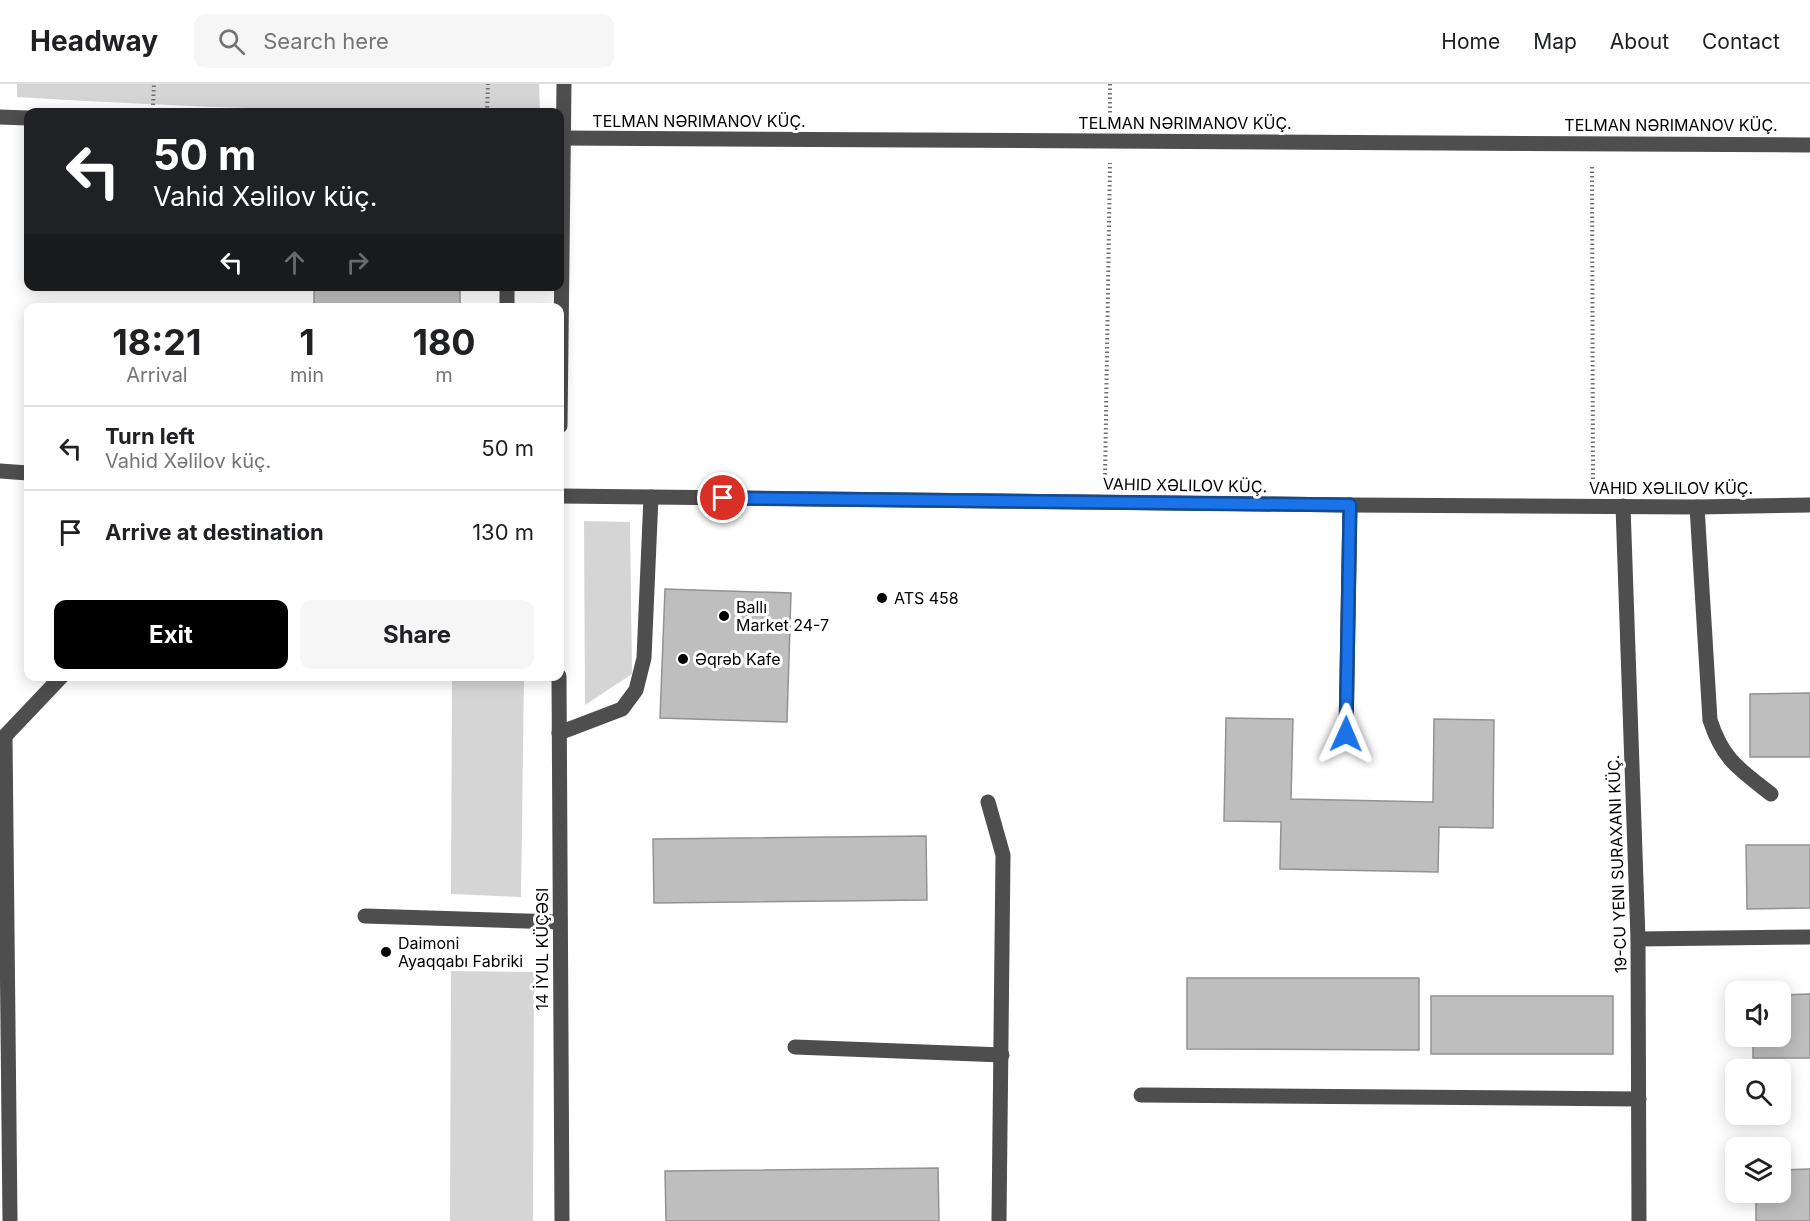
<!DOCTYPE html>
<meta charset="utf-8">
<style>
:root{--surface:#fff;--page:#f6f6f6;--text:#202124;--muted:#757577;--line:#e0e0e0;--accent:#000}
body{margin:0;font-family:Inter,sans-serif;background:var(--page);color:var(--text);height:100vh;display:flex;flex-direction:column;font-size:22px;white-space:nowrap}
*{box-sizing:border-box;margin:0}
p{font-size:20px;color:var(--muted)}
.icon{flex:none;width:33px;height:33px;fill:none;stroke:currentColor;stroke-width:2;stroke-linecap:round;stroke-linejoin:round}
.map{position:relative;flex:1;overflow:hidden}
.sheet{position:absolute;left:24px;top:219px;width:540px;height:378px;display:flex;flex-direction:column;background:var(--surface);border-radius:12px;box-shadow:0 3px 15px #0003}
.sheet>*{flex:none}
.guide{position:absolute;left:24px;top:24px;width:540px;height:183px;border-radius:12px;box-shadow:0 3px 15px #0003;background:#202124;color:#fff;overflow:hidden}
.fabs{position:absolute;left:1725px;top:897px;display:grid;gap:12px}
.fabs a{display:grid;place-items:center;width:66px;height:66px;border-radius:12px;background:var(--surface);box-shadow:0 3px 15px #0003;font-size:30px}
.pin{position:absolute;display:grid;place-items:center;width:51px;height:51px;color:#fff;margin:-26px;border:3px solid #fff;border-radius:50%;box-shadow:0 2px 6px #0007}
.me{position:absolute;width:66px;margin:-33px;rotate:1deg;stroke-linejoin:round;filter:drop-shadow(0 0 4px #0008)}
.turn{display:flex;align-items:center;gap:21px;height:126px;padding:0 30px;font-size:27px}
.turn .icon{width:78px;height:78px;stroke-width:2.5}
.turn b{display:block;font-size:42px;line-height:51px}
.lanes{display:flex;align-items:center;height:57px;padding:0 30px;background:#0003;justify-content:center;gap:30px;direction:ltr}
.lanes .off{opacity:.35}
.eta{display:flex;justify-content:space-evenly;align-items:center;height:102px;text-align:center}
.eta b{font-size:36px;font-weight:700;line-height:42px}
.action{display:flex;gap:12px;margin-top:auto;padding:12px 30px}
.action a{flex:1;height:69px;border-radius:12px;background:var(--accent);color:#fff;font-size:24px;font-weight:700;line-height:69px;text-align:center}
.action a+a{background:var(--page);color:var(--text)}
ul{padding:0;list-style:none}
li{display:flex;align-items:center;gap:18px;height:84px;padding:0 30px;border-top:2px solid var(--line)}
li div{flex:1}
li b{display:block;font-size:22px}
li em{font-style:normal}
header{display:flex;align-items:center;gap:36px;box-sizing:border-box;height:84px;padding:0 30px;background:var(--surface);border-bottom:2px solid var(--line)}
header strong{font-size:28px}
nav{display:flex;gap:33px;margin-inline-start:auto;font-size:21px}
.search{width:420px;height:54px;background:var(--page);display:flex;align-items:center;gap:15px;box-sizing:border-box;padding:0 21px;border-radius:12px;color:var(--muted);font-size:22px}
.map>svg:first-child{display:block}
</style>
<header>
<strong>Headway</strong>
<div class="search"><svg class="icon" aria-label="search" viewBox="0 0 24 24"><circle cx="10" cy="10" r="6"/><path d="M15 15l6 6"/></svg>Search here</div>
<nav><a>Home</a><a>Map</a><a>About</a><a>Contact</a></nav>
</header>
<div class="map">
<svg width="1810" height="1137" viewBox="0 0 1810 1137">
<rect width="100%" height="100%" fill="#fff"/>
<!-- green -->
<g fill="#d5d5d5">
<path d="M17 0H539L540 28C365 29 191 24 17 13Z"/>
<path d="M584 437 630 438 632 590 585 621Z"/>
<path d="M452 593H524L521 813 451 810Z"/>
<path d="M451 887 534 888 533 1137H450Z"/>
</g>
<!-- building -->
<g fill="#bebebe" stroke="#929292" stroke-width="1.5">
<rect x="314" y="202" width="146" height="22"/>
<path d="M665 505 791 509 787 638 660 634Z"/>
<path d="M1810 609V673H1750V610Z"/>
<path d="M1226 634 1293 635 1291 715 1433 718 1434 635 1494 636 1493 744 1439 743 1438 788 1280 785 1281 738 1224 737Z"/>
<path d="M926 752 927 816 654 819 653 755Z"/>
<path d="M1746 761H1810V824L1747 825Z"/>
<path d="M1187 894H1419V966L1187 965Z"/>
<path d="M1810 910V974H1753V952H1780V911Z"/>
<rect x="1431" y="912" width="182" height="58"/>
<path d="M938 1084 939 1137H666L665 1087Z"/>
<path d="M1810 1085V1137H1756V1108H1780V1086Z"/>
</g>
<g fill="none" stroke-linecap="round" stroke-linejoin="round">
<!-- path -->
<g stroke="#707070" stroke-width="4" stroke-dasharray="1.5 3" stroke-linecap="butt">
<path d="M1110 0V35"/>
<path d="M153 21 154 0"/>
<path d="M487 28 488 0"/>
<path d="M1592 83 1593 400"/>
<path d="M1105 395 1110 79"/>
</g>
<!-- minor -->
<g stroke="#4e4e4e" stroke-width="15">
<path d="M0 33 28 34"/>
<path d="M560 54 1810 61"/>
<path d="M507 224V202"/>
<path d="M560 342 564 0"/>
<path d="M0 387 28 389"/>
<path d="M560 412 1350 421 1697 423 1810 421"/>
<path d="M1623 422 1638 855 1639 1137"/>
<path d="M1697 423 1710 636C1723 676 1739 685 1771 710"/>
<path d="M559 592 562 1137"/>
<path d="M559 649 622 625 636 606 644 574 651 413"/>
<path d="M1346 650 1350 421"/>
<path d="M5 652 10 1137"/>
<path d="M0 655 5 652 62 592"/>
<path d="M988 718 1003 771 999 1137"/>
<path d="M365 832 560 838"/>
<path d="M1638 855 1810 853"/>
<path d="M795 963 1002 971"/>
<path d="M1141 1011 1639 1015"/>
</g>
</g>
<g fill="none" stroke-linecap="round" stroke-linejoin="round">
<!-- route casing -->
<g stroke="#114b97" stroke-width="15">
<path id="route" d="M723 414 1350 421 1346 650"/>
</g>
<!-- route -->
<use href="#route" stroke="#1a73e8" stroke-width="10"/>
</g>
<!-- markers -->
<g fill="#000" stroke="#fff" stroke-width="2">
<circle cx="882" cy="514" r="6"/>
<circle cx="724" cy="532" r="6"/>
<circle cx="683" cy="575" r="6"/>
<circle cx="386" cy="868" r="6"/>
</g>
<g text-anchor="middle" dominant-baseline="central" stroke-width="6" stroke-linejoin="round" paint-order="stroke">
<!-- street labels -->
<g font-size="16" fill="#000" stroke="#fff">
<text x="699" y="37">TELMAN NƏRIMANOV KÜÇ.</text>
<text x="1185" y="39">TELMAN NƏRIMANOV KÜÇ.</text>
<text x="1671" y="41">TELMAN NƏRIMANOV KÜÇ.</text>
<text transform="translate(1185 401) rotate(1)">VAHID XƏLILOV KÜÇ.</text>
<text x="1671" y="404">VAHID XƏLILOV KÜÇ.</text>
<text transform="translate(1617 780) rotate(-92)">19-CU YENI SURAXANI KÜÇ.</text>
<text transform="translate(542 865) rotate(-90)">14 İYUL KÜÇƏSI</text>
</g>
<!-- poi labels -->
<g font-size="16" fill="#000" stroke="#fff" text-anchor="start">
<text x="894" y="514">ATS 458</text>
<text x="736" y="523">Ballı<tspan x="736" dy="18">Market 24-7</tspan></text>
<text x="695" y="575">Əqrəb Kafe</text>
<text x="398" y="859">Daimoni<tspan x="398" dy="18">Ayaqqabı Fabriki</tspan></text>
</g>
</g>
</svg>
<div class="fabs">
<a><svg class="icon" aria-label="sound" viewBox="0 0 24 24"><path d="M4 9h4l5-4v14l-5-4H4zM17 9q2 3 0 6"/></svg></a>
<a><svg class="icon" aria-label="search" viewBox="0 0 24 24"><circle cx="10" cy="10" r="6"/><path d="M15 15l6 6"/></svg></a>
<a><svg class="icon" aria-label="layers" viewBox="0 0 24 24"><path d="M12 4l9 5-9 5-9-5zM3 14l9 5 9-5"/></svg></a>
</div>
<div class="pin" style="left:723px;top:414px;background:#d93025"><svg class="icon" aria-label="arrive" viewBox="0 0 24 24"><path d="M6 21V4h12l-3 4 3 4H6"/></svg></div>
<svg class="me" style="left:1346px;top:650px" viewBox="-20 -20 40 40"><path d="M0-17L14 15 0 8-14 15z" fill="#1a73e8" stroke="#fff" stroke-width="4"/></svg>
<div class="guide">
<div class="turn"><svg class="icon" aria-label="left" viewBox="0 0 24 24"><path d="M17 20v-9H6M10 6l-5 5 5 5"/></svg><div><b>50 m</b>Vahid Xəlilov küç.</div></div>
<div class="lanes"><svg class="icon" aria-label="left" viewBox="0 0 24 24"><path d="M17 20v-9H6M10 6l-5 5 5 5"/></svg><svg class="icon off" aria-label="ahead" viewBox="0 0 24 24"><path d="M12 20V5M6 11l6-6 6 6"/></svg><svg class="icon off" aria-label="right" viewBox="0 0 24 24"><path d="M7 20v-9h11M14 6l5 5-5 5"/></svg></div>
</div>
<section class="sheet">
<div class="eta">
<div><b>18:21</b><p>Arrival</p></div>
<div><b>1</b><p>min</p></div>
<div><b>180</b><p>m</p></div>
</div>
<ul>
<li><svg class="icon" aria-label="left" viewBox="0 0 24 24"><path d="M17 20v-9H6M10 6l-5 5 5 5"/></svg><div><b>Turn left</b><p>Vahid Xəlilov küç.</p></div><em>50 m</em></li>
<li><svg class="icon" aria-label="arrive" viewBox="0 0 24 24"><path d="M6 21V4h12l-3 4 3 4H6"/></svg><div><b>Arrive at destination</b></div><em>130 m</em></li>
</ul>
<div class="action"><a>Exit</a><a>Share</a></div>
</section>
</div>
